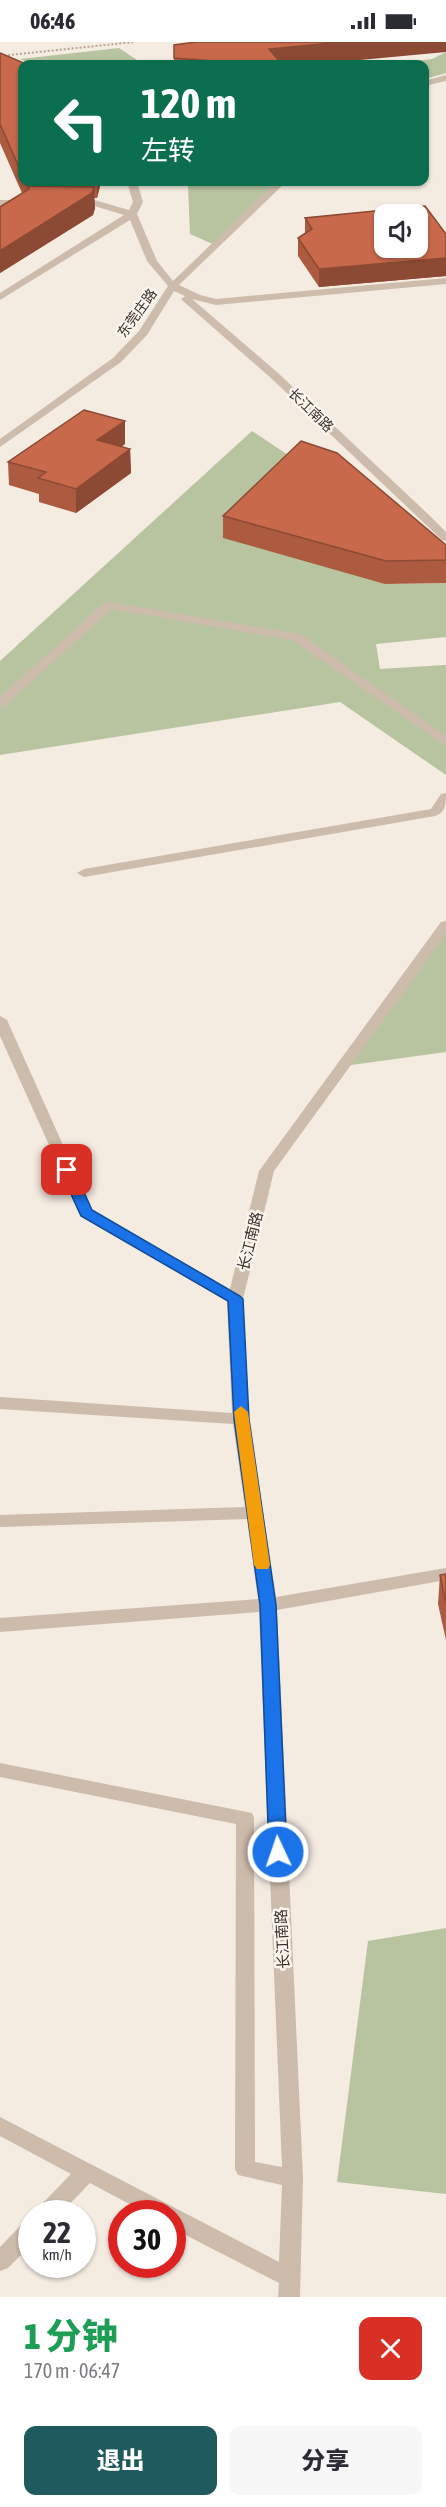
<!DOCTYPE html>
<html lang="zh">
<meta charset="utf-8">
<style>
:root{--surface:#fff;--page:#f7f7f7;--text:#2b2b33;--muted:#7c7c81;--accent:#1f5a5e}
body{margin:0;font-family:"Asap Condensed","Noto Sans SC",sans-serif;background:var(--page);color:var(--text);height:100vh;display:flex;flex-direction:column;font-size:22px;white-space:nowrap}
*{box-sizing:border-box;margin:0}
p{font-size:20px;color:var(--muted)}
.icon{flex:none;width:33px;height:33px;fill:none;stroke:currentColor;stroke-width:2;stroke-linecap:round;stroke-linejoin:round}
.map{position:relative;height:2255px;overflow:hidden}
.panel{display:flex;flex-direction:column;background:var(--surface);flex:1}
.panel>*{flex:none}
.guide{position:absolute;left:18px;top:18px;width:411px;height:126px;border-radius:12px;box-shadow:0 2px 4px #0004;background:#0b6e4f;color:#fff;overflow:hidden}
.controls{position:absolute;left:374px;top:162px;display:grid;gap:12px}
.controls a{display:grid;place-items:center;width:54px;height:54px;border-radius:12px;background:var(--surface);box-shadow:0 2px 4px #0004;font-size:30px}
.speed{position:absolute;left:18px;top:2158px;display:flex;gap:12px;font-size:30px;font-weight:700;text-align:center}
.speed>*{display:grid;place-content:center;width:78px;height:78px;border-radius:50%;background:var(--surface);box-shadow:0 2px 4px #0004;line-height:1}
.speed small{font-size:15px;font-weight:400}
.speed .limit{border:9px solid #d22;background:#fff;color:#111}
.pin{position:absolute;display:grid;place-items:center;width:51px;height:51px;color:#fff;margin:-26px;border-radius:12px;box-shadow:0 3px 9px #0006}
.me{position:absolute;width:66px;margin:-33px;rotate:357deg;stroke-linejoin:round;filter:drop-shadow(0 0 4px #0008)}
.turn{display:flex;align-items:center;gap:21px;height:126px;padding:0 24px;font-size:27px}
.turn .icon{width:78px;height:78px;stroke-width:2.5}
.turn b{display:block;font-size:42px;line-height:51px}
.round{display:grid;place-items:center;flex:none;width:63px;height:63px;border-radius:12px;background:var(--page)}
.headline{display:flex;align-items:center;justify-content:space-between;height:102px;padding:0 24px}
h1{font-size:36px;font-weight:800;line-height:45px;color:#1e9e55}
.cta{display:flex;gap:12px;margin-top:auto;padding:12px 24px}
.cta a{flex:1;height:69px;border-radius:12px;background:var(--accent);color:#fff;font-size:24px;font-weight:800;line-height:69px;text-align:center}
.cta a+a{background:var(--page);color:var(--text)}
.status{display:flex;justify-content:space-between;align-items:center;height:42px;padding:0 30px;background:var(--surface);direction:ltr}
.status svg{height:16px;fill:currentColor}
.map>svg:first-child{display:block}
</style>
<div class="status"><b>06:46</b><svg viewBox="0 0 49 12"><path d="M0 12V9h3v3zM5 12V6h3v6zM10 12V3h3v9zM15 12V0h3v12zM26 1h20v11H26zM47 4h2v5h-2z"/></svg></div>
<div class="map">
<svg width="446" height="2255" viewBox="0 0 446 2255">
<rect width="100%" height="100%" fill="#f4ebe1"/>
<!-- green -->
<g fill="#b8c4a0">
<path d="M119 6 143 22H31L20 17Z"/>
<path d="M446 10V31L425 37 424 22H388L432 17Z"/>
<path d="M176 140H276L215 203 190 192 188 144Z"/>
<path d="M252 389 300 421 385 542 446 541V595L376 602 380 627 446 623V733L340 660 0 713V619Z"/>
<path d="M446 883V1010L344 1024Z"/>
<path d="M446 1886V2152L337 2140 368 1899Z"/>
</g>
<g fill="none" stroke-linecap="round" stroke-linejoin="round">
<!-- path -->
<path stroke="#b9a596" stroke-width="2" stroke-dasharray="2 2" stroke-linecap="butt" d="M0 14 134 0"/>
<!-- minor -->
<g fill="#cdbbac" fill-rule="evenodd">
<path d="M446 33V39L424 44V39Z"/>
<path d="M127 140H137L143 160 137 172 157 219 173 239 276 140H286L179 243 200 253 216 257 446 236V242L216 263 192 257 278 331 429 473 446 490V499L442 498 271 336 183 259 181 257 185 254 174 249 147 293 121 320 0 405V397L113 316 139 289 168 244 147 219 130 178 0 258V251L124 173 91 163 71 162V158L91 157 129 168 133 160Z"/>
<path d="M0 158H26L31 161 26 164H0Z"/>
<path d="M108 560 300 592 446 694V704L292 598 111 567 4 665 0 666V655L104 561Z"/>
<path d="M446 751C446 761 446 771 435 774L84 835 77 831 84 827 431 767 441 752Z"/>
<path d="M446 879V892L274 1129 243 1257 249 1377 276 1555 446 1526V1538L277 1568 303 2136 300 2255H278L279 2241 172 2186V2172H148L90 2141 60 2172H35L39 2165 71 2132 0 2094V2075L279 2220 282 2143 238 2133 235 2127 236 1782 0 1735V1721L252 1771 254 1776 255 2120 282 2125 259 1570 0 1590V1576L258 1557 247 1477 0 1485V1473L245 1465 233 1382 0 1367V1355L232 1371 227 1259 81 1174 0 994V974L7 978 92 1168 230 1247 259 1129 441 880Z"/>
<path d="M32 2178V2202L8 2226 0 2229V2205L24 2180Z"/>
</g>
</g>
<!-- wall -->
<g fill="#ac5a40">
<path d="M174 3 317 22H174Z"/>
<path d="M0 11 22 22V140H101L97 156H94L95 166 93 173 0 231V165L22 151 0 101Z"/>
<path d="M305 176 446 192V234L319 245 298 214V196L305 192Z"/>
<path d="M125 402 121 405 130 407 131 431 76 471 39 460V452L9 443 8 420Z"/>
<path d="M223 474 446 503V541L385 542 223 496Z"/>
<path d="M446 1532V1598L438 1562 440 1533Z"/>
</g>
<!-- shaded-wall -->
<g fill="#8c4a34">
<path d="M341 0H446V10L317 22H279V19L269 7Z"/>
<path d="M97 140H101L97 156Z"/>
<path d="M94 145 95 166 93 173 0 231V209Z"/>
<path d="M446 216V234L319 245V227Z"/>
<path d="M125 379V402L97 422V398Z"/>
<path d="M130 407 131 431 76 471V447Z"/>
</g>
<!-- building -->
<g fill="#c8694b" stroke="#8c4a34" stroke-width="1.5" fill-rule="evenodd">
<path d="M196 0H341L269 7 279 19 241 21 174 16V3Z"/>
<path d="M0 11 26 22H22V132L0 82Z"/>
<path d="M28 144 94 145 92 151 0 209V165L29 147Z"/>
<path d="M425 164 446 192V216L319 227 298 196 312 187 305 176ZM384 172H417V206H384Z"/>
<path d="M84 368 125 379 97 398 130 407 76 447 38 436 46 430 8 420Z"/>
<path d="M301 399 337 411 446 503V518L386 519 223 474Z"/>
<path d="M446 1532V1561L440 1533Z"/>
</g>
<!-- route -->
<path fill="#1a73e8" stroke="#114b97" stroke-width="1.5" d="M67 1124 74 1128 92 1168 240 1254 243 1257 249 1377 276 1563 287 1810 284 1815 278 1817 272 1815 269 1810 260 1563 234 1377 228 1259 81 1174 60 1128Z"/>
<!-- slow -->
<path fill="#f59e0b" d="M241 1364 248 1370 270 1523 268 1527H257L254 1523 234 1370Z"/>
<g text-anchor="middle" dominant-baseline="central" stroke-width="5" stroke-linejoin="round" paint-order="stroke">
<!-- far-street labels -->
<g font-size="14" fill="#3b302b" stroke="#fbf5ee">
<text transform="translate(137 271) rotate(-54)">东莞庄路</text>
<text transform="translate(311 368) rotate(44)">长江南路</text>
</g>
<!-- street labels -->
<g font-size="15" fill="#3b302b" stroke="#fbf5ee">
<text transform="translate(250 1199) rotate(-76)">长江南路</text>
<text transform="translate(282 1897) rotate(-93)">长江南路</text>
</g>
</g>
</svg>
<div class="controls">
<a><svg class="icon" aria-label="sound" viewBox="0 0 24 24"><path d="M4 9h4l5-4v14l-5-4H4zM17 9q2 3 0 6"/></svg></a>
</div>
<div class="speed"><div>22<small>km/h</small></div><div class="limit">30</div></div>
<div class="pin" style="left:67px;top:1128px;background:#d93025"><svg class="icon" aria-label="arrive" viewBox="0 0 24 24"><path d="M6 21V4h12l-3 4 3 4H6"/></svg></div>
<svg class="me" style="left:278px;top:1810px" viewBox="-20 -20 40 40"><circle r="17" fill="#1a73e8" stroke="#fff" stroke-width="3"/><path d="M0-11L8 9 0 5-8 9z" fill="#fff"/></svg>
<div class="guide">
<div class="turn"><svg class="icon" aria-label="left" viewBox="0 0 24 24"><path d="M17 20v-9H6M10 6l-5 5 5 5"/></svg><div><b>120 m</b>左转</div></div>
</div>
</div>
<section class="panel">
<div class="headline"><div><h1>1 分钟</h1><p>170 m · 06:47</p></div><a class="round" style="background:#d93025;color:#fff"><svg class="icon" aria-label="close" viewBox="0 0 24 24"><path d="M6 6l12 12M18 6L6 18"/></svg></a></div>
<div class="cta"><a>退出</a><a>分享</a></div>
</section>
